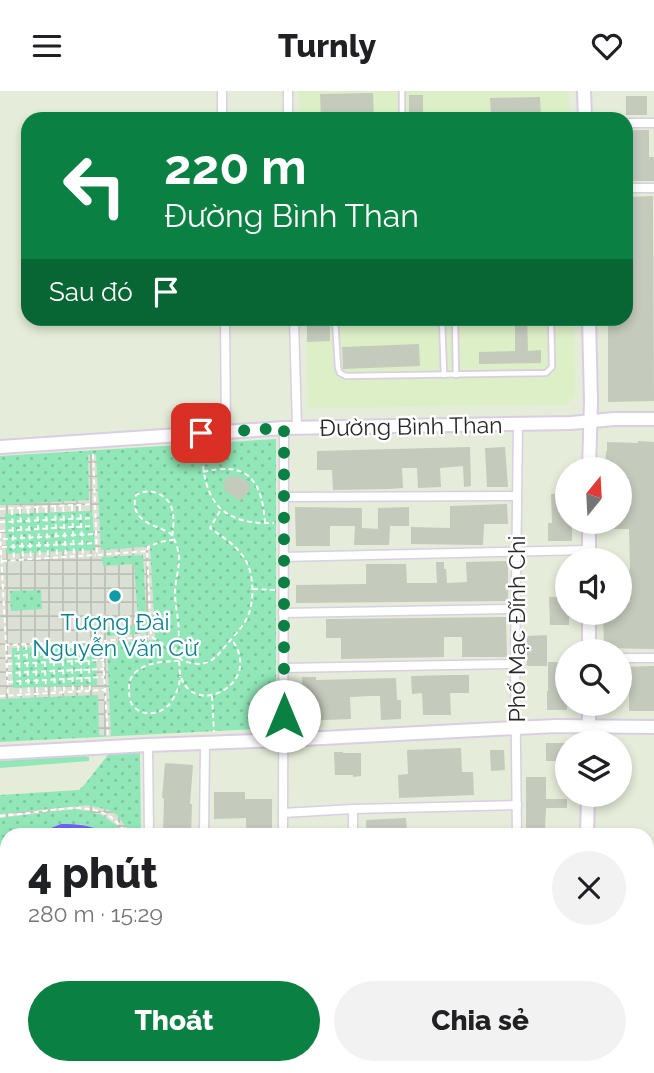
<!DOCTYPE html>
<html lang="vi">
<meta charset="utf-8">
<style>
:root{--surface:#fff;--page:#f2f2f2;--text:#202124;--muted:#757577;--accent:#0b8043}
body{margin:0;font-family:Raleway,sans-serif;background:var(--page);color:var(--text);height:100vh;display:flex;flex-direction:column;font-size:26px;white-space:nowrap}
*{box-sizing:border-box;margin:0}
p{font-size:23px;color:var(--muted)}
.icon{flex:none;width:38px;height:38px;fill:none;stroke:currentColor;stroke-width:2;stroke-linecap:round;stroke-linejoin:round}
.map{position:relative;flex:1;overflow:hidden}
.details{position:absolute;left:0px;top:737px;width:654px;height:247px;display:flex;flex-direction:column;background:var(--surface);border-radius:21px 21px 0 0;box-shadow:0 4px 10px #0003}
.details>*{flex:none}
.banner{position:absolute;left:21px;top:21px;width:612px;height:214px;border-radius:21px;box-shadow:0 4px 10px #0003;background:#0b8043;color:#fff;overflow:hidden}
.needle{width:46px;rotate:18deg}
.tools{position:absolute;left:555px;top:366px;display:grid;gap:14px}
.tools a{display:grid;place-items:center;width:77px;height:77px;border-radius:50%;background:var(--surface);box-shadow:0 4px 10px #0003;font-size:35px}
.pin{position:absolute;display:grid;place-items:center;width:60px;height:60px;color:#fff;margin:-30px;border-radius:14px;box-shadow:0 4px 10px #0006}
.me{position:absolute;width:77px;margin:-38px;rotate:0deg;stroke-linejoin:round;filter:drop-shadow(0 0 5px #0008)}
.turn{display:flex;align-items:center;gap:24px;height:147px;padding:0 28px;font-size:32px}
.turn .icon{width:91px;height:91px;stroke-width:2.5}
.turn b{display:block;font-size:49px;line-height:60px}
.then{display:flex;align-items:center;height:66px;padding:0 28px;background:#0003;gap:14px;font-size:26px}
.round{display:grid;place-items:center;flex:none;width:74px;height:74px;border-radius:37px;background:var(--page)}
.headline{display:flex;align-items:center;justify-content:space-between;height:119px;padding:0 28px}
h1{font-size:42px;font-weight:800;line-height:52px}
.action{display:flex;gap:14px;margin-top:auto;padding:14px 28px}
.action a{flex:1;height:80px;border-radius:42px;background:var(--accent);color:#fff;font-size:28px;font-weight:800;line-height:80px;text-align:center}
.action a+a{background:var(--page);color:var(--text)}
header{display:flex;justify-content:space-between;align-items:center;height:91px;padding:0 28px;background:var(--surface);font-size:32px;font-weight:800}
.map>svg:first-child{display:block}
</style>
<header><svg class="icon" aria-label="menu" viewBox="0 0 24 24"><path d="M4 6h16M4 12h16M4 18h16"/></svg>Turnly<svg class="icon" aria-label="heart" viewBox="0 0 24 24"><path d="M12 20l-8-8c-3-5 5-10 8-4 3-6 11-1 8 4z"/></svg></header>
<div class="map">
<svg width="654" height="982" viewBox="0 0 654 982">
<defs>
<pattern id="park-dots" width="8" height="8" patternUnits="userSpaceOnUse" patternTransform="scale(1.75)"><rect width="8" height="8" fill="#91e7b8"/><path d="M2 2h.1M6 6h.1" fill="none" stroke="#7dc69e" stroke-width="1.8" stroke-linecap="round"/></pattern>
<pattern id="plaza-grid" width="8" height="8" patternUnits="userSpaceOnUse" patternTransform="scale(1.75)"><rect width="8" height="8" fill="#dbe0d4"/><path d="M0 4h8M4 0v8" fill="none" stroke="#bcc0b6"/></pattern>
<pattern id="water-rules" width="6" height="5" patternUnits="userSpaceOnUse" patternTransform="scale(1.75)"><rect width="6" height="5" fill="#6c64f6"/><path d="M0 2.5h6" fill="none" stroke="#5952c7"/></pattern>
</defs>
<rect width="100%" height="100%" fill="#e5ecd9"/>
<!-- education -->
<g fill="#dcefc7">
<path d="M299 0H569V28H300Z"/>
<path d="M306 228H574L575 304 567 314 308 317Z"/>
</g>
<!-- grass -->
<path fill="#91e7b8" d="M84 665 89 666V670L0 677V670Z"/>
<!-- park -->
<g fill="url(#park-dots)">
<path d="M276 348V637L0 651V365Z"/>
<path d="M140 659 141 744H109L101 739 80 733H61L33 744H7V775L5 794 7 811V836H0V704L79 699 85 693 111 660Z"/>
</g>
<!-- plaza -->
<g fill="url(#plaza-grid)" fill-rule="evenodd">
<path d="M88 364H96L101 459 143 456 150 453 155 545 154 549 107 553 111 645 99 644 98 604 0 608V414L89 409ZM92 420 95 459 7 463 5 423ZM143 464 147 542 107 545V536L138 534 137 514 134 473 103 475 102 466ZM41 499 42 518 11 520 10 500ZM96 554 97 594 13 597 12 557Z"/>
<path d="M88 714 109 719 117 724 132 744H124L116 734 102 724 77 718 0 727V723Z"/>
</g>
<!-- water -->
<g fill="url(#water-rules)">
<path d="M61 733C78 733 94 734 109 744H33Z"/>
<path d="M0 836H7V976H129L130 982H0Z"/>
</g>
<!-- building -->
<g fill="#c4cabc">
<path d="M373 2 374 28H321L320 3Z"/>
<rect x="409" y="4" width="14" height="24"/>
<rect x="626" y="5" width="21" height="19"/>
<path d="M540 6 541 28H524V22L491 23 490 7Z"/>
<path d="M636 39H649V66H654V90H626V66H631L630 40Z"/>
<path d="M653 105 654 310 608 311V228H626V123H630V106Z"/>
<path d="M307 228H330V250L307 251Z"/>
<path d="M515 228H527L528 260 541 259V272L479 273V261L515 260Z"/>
<path d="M419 253 420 275 343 278V276L342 256Z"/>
<path d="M638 350 654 351V558L604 557 603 523H620V512L630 511V498L620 497V480H629L630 476 629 438H607V430H620V377H605L606 360H607V351L638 352Z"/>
<path d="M470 356 471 395 464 396 463 375 440 377 441 396 418 397 417 377H402L403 397 388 398 333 399 332 379H317V360Z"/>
<path d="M505 356 508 396H487L485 357Z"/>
<path d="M233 384 237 387 239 385 250 393 248 396 251 398 240 410 223 398 226 395 223 392 228 385 231 387Z"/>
<path d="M551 403H567V432H572V450H548V432H552Z"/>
<path d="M507 413 508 433H484L483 454 411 453V436L450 437V415Z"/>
<path d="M295 416 362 417V437L378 438V417L409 416V435H390L389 454H354L355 435H330V455H296Z"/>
<path d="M508 470V510L296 512V494L366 493V473H406L407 492H437L436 471H444V478H446L447 492 467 491 466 471Z"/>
<path d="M549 506H567V525H569V534H550Z"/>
<path d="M506 526 507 566H462V546H444V566L341 568V547H326V528Z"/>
<path d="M547 544V575H527V545Z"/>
<path d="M548 571H567V619H547V600H548Z"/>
<path d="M654 575V620H629V592H620V576Z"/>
<path d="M452 584H469V602H450L451 624H423L422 602 412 603 411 585Z"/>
<path d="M302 586H316V589L396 587 397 609H401V628L381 629 380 605H372L350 606 351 628 298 630V613H303Z"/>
<rect x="546" y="652" width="21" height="18"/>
<path d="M461 657 462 681H473L474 704 399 707 398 684 408 683 407 659Z"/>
<path d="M490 659H504L505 679 491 680Z"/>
<path d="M334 661H343V662H361V685L353 686V684H335Z"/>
<path d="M165 672 193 674 190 713H192L191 744 163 743 164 707H162Z"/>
<path d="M526 686H546V708H567V717H546L545 738H526Z"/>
<path d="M214 701H245V708H272V742H246V727L214 728Z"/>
<path d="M406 727 407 744H366V729Z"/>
</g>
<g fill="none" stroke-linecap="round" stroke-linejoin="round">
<!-- lane casing -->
<g stroke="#dacee3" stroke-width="8">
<g id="lane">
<path d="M402 0V28"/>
<path d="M335 228 338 277 340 282 346 285 546 282 552 276V271L551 228"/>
<path d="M442 228 444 284"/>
<path d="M455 228 456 284"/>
</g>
</g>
<!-- street casing -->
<g stroke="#dacee3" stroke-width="11">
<g id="street">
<path d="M222 0V28"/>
<path d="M288 0V28"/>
<path d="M626 32H654"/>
<path d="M626 97H654"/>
<path d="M225 228 226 340"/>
<path d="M294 228 297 337"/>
<path d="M283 406 517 405"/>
<path d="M283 466 589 459"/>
<path d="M283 522 515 518"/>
<path d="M620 567H654"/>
<path d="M283 577 515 573"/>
<path d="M148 654 149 744"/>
<path d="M283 722 353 718 517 714"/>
<path d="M204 744 205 652"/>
<path d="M283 744 284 337"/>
<path d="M353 744V718"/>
<path d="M517 744 515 573 518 333"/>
<path d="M648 901 654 904"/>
<path d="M350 976 351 982"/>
<path d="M148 982V976"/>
<path d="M203 982V976"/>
<path d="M282 982V976"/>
<path d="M512 982V976"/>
</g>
</g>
<!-- secondary casing -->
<g stroke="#dacee3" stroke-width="16">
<g id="secondary">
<path d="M584 0 585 28"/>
<path d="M589 228 591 310 589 378"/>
<path d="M0 356 284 337 571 332 614 328H654"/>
<path d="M589 469V430"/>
<path d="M589 522V560"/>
<path d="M589 612V651"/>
<path d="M0 662 148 654 284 649 516 637 556 635 654 636"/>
<path d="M587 744 588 704"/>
<path d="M584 982V976"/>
</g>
</g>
<!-- path -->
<g stroke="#fff" stroke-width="2" stroke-dasharray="5 3.5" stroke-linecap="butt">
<path d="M202 358C203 409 220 434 274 432"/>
<path d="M93 363 97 464 147 460 151 545 104 550"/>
<path d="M203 381C248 370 262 389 265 432"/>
<path d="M72 415 74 465"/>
<path d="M80 415 83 465"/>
<path d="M55 416 57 466"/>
<path d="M63 416 66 466"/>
<path d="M37 417 40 467"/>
<path d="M46 417 48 467"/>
<path d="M0 418 93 413"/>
<path d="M20 418 23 469"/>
<path d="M28 418 31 468"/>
<path d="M12 419 14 469"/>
<path d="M0 431 94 427"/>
<path d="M0 440 93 435"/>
<path d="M0 442 6 554 102 550 108 647"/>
<path d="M172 445C175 429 175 410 159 403 150 399 144 400 136 404 130 424 145 432 162 438 165 440 169 441 171 443 175 448 178 458 179 464 180 476 175 489 175 502 175 522 184 542 174 561"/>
<path d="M3 448 95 443"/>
<path d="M2 456 97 452"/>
<path d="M147 459 148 456 160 451 173 449"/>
<path d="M2 470 96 464"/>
<path d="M253 498 275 499"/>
<path d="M152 546C158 550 165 554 170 558 176 563 179 569 187 571 208 577 215 568 227 553 234 545 242 537 247 527 254 513 254 489 248 474 240 456 225 448 210 437L221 418"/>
<path d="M71 552 73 599"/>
<path d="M80 552 82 599"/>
<path d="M88 552 90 599"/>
<path d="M53 553 55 600"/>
<path d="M62 553 64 600"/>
<path d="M26 554 29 603"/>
<path d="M35 554 37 601"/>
<path d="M44 554 46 600"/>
<path d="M6 555 8 605"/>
<path d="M18 555 21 604"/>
<path d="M6 565 103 561"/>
<path d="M179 570C160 570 127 573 129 599 129 604 130 611 133 615 144 627 163 623 171 611 176 603 180 595 180 585"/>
<path d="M179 570C180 575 179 581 181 586 194 627 264 593 232 549"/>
<path d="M7 573 104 569"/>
<path d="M7 582 104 578"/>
<path d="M8 591 104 586"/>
<path d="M0 605 104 599"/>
<path d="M212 605 214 641"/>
<path d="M0 725C15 724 29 722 44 720 76 716 107 711 127 744"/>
</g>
<!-- lane -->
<use href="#lane" stroke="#fff" stroke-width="4.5"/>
<!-- street -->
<use href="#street" stroke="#fff" stroke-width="8"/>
<!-- secondary -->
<use href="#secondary" stroke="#fff" stroke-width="12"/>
</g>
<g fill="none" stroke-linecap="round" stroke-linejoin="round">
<!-- route -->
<path stroke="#0b8043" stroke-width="12" stroke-dasharray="0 21.6" d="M201 342 284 337V625"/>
</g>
<!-- markers -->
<circle fill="#0f9aa8" stroke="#fff" stroke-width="2.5" cx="115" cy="505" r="7"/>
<g text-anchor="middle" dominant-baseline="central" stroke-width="5" stroke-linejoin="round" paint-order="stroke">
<!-- street labels -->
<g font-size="23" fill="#282828" stroke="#fff">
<text transform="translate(411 335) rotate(-1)">Đường Bình Than</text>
<text transform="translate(516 538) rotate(-90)">Phố Mạc Đĩnh Chi</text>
</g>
<!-- culture labels -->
<g font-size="23" fill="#0d838f" stroke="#fff">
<text x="115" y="530">Tượng Đài<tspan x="115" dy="26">Nguyễn Văn Cừ</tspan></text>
</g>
</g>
</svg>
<div class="tools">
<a><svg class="needle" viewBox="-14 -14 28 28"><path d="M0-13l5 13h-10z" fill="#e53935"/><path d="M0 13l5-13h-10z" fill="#757577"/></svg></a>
<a><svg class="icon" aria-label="sound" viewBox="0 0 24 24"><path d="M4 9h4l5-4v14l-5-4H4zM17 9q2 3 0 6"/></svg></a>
<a><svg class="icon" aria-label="search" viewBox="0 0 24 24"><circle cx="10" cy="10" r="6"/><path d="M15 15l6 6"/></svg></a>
<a><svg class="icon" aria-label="layers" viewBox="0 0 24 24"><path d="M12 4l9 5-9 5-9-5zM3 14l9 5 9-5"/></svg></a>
</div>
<div class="pin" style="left:201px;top:342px;background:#d93025"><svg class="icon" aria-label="arrive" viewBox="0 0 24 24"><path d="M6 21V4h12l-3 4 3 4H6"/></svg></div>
<svg class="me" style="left:284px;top:625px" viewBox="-20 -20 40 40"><circle r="19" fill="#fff"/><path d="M0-13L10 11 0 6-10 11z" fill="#0b8043"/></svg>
<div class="banner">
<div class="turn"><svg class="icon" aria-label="left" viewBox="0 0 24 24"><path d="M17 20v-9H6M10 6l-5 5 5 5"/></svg><div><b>220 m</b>Đường Bình Than</div></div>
<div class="then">Sau đó<svg class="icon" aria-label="arrive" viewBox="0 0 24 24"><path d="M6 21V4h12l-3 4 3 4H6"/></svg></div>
</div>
<section class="details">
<div class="headline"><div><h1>4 phút</h1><p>280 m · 15:29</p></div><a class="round"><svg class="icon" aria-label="close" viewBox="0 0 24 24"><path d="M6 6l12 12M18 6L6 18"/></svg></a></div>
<div class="action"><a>Thoát</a><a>Chia sẻ</a></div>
</section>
</div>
